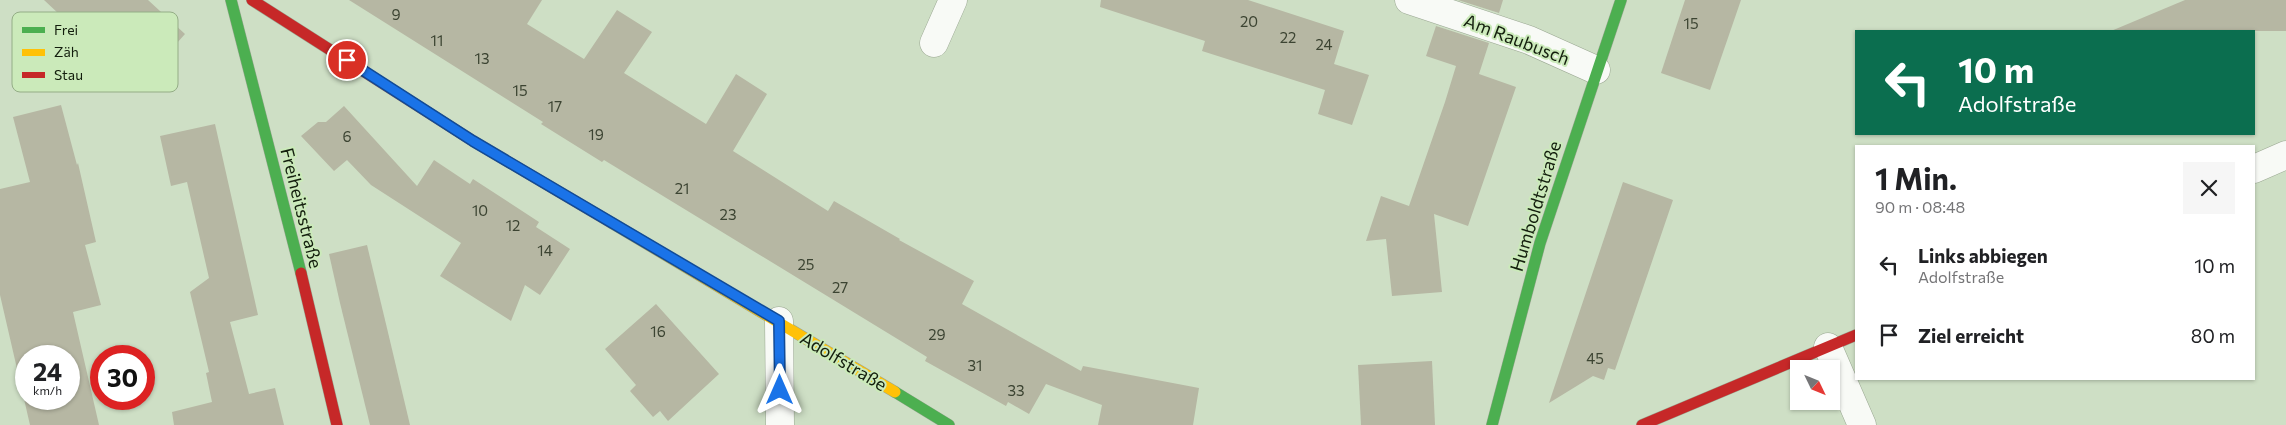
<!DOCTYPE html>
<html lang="de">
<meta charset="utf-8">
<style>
:root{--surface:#fff;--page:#f6f6f6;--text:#202124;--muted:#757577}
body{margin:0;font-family:Commissioner,sans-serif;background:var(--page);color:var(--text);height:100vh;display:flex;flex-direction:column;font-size:19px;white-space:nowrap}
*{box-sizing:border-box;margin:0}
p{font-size:16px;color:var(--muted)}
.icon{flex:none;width:28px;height:28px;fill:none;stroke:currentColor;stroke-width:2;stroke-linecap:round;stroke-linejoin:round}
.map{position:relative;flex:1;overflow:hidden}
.side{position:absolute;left:1855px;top:145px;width:400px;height:235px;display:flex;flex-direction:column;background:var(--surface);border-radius:0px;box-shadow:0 1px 4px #0004}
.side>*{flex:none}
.top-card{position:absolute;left:1855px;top:30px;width:400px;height:105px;border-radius:0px;box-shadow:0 1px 4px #0004;background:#0b6e4f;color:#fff;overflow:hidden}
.needle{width:32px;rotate:133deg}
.tools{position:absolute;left:1790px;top:360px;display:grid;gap:10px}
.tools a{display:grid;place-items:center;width:50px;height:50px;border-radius:0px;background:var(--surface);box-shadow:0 1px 4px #0004;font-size:25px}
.speed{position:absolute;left:15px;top:345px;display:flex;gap:10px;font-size:25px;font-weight:700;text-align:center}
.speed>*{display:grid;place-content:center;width:65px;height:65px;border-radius:50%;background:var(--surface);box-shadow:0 1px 4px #0004;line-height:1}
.speed small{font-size:12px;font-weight:400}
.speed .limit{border:8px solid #d22;background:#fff;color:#111}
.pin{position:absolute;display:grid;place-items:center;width:42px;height:42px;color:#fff;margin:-21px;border:2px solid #fff;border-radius:50%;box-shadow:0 1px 5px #0007}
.me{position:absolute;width:55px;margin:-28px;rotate:0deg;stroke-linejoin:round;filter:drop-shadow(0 0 4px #0008)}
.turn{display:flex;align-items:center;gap:18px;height:105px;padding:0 20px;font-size:22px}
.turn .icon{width:65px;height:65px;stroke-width:2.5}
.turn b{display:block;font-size:35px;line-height:42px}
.round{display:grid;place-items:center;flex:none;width:52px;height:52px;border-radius:0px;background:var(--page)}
.headline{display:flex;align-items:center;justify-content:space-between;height:85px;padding:0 20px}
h1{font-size:30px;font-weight:700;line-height:38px}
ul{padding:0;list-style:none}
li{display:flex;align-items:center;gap:15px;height:70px;padding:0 20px}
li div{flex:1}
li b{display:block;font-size:19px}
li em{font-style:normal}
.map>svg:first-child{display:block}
</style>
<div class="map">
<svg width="2286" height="425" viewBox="0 0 2286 425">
<rect width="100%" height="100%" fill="#cedfc5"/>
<!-- building -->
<g fill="#b6b7a3" fill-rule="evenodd">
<path d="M44 0H148L185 34 136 89 101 57 103 55Z"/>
<path d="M349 0H542L527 24 584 59 617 10 652 32 624 73 706 124 736 74 767 94 733 151 828 211 834 201 900 239 899 240 974 281 962 304 1081 371 1083 366 1199 388 1193 425H1098L1102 405 1046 384 1029 414 1008 402 1006 406 925 361 927 357 604 160 602 162 541 124 543 122Z"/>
<path d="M1101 0H1248L1344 31 1334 64 1369 75 1352 125 1318 114 1325 90 1202 51 1205 41 1100 7Z"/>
<path d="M1458 0H1503L1499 13Z"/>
<path d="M1685 0H1741L1710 90 1661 73Z"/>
<path d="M2185 0H2286V31H2111Z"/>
<path d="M1436 26 1489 43 1479 74 1516 87 1468 226 1434 214 1442 292 1392 296 1386 239 1366 241 1381 196 1409 206 1445 102 1456 66 1426 56Z"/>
<path d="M61 105 77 165 78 163 96 242 85 245 101 305 73 312 99 425H30L0 295V189L30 182 13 117ZM26 356H69V399H26Z"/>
<path d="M344 106 417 186 434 160 470 184 473 179 539 222 536 227 570 249 540 295 525 285 511 321 440 276 461 243 371 185 347 160 334 171 301 136 318 122H326Z"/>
<path d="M215 124 258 315 230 322 249 394 275 388 284 425H174L172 412 212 402 206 373 209 372 190 292 209 278 187 182 171 186 160 136Z"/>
<path d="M1623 182 1673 200 1615 370 1608 368 1604 380 1593 376 1549 403Z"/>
<path d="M367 245 386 324 410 425H370L340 303 329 254Z"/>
<path d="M656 304 719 374 668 421 660 411 653 417 630 391 636 385 605 349Z"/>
<path d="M1432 361 1435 425H1361L1358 365Z"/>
</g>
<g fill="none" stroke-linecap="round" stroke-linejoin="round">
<!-- street casing -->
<g stroke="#9aa792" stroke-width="29">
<g id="street">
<path d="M1409 0 1529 40 1596 70"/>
<path d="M934 43 953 0"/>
<path d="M2254 169 2286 155"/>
<path d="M779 321 780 425"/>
<path d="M1828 347 1862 425"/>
</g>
</g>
<!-- fast casing -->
<g stroke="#9aa792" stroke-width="12">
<g id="fast">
<path d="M231 0 301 273"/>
<path d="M895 392 949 425"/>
<path d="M1492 425 1540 243 1621 0"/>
</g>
</g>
<!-- slow casing -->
<g stroke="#9aa792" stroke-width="12">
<path id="slow" d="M612 223 895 392"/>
</g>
<!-- jam casing -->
<g stroke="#9aa792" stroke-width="12">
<g id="jam">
<path d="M252 0 473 141 612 223"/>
<path d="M301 273 337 425"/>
<path d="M1642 425 1856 335"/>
</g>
</g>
<!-- street -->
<use href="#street" stroke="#f8faf6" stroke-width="28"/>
<!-- fast -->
<use href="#fast" stroke="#4caf50" stroke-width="11"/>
<!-- slow -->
<use href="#slow" stroke="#ffc107" stroke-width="11"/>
<!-- jam -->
<use href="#jam" stroke="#c62828" stroke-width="11"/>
</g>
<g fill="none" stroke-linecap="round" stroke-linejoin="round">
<!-- route casing -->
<g stroke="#114b97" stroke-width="12">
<path id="route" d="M347 60 473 141 779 321 780 390"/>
</g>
<!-- route -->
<use href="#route" stroke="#1a73e8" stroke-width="9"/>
</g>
<g text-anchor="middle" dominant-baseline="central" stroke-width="4" stroke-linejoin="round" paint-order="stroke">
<!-- number labels -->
<g font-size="15" fill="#3c4432">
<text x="396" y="14">9</text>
<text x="1249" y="21">20</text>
<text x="1691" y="23">15</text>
<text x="1288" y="37">22</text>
<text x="437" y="40">11</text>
<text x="1324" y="44">24</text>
<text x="482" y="58">13</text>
<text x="520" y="90">15</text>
<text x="555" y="106">17</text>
<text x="596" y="134">19</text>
<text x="347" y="136">6</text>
<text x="682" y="188">21</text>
<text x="480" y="210">10</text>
<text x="728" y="214">23</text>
<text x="513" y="225">12</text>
<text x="545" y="250">14</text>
<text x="806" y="264">25</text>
<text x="840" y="287">27</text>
<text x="658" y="331">16</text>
<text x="937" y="334">29</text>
<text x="1595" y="358">45</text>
<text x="975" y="365">31</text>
<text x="1016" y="390">33</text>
</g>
<!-- street labels -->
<g font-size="18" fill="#131e0d" stroke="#cbeaba">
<text transform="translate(1517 39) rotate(21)">Am Raubusch</text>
<text transform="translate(1535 206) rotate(-73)">Humboldtstraße</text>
<text transform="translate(302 208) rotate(76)">Freiheitsstraße</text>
<text transform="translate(844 361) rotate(31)">Adolfstraße</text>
</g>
</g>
<!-- legend -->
<rect x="12" y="12" width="166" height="80" rx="8" fill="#cbeaba" stroke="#94ad86" stroke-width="1"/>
<rect x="22" y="27" width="23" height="6" fill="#4caf50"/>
<rect x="22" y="49" width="23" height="7" fill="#ffc107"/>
<rect x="22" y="72" width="23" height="6" fill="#c62828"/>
<g font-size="14" fill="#131e0d">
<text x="54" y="35">Frei</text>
<text x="54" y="57">Zäh</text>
<text x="54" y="80">Stau</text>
</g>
</svg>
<div class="tools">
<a><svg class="needle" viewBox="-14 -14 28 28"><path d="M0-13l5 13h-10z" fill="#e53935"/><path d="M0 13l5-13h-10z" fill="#757577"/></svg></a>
</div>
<div class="speed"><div>24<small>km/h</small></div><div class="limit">30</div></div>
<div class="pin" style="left:347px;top:60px;background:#d93025"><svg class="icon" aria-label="arrive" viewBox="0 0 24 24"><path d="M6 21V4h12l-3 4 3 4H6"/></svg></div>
<svg class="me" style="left:780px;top:390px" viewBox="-20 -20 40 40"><path d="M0-17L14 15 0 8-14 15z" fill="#1a73e8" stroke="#fff" stroke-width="4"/></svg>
<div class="top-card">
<div class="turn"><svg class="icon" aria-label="left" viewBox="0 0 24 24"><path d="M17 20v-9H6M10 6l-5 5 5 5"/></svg><div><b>10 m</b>Adolfstraße</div></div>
</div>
<section class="side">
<div class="headline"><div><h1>1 Min.</h1><p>90 m · 08:48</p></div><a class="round"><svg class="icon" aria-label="close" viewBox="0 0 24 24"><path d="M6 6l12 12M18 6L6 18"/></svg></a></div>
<ul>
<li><svg class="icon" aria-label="left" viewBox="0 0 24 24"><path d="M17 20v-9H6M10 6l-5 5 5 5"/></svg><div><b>Links abbiegen</b><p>Adolfstraße</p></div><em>10 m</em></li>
<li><svg class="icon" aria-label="arrive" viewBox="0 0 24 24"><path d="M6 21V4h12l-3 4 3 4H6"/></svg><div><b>Ziel erreicht</b></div><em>80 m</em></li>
</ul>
</section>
</div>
